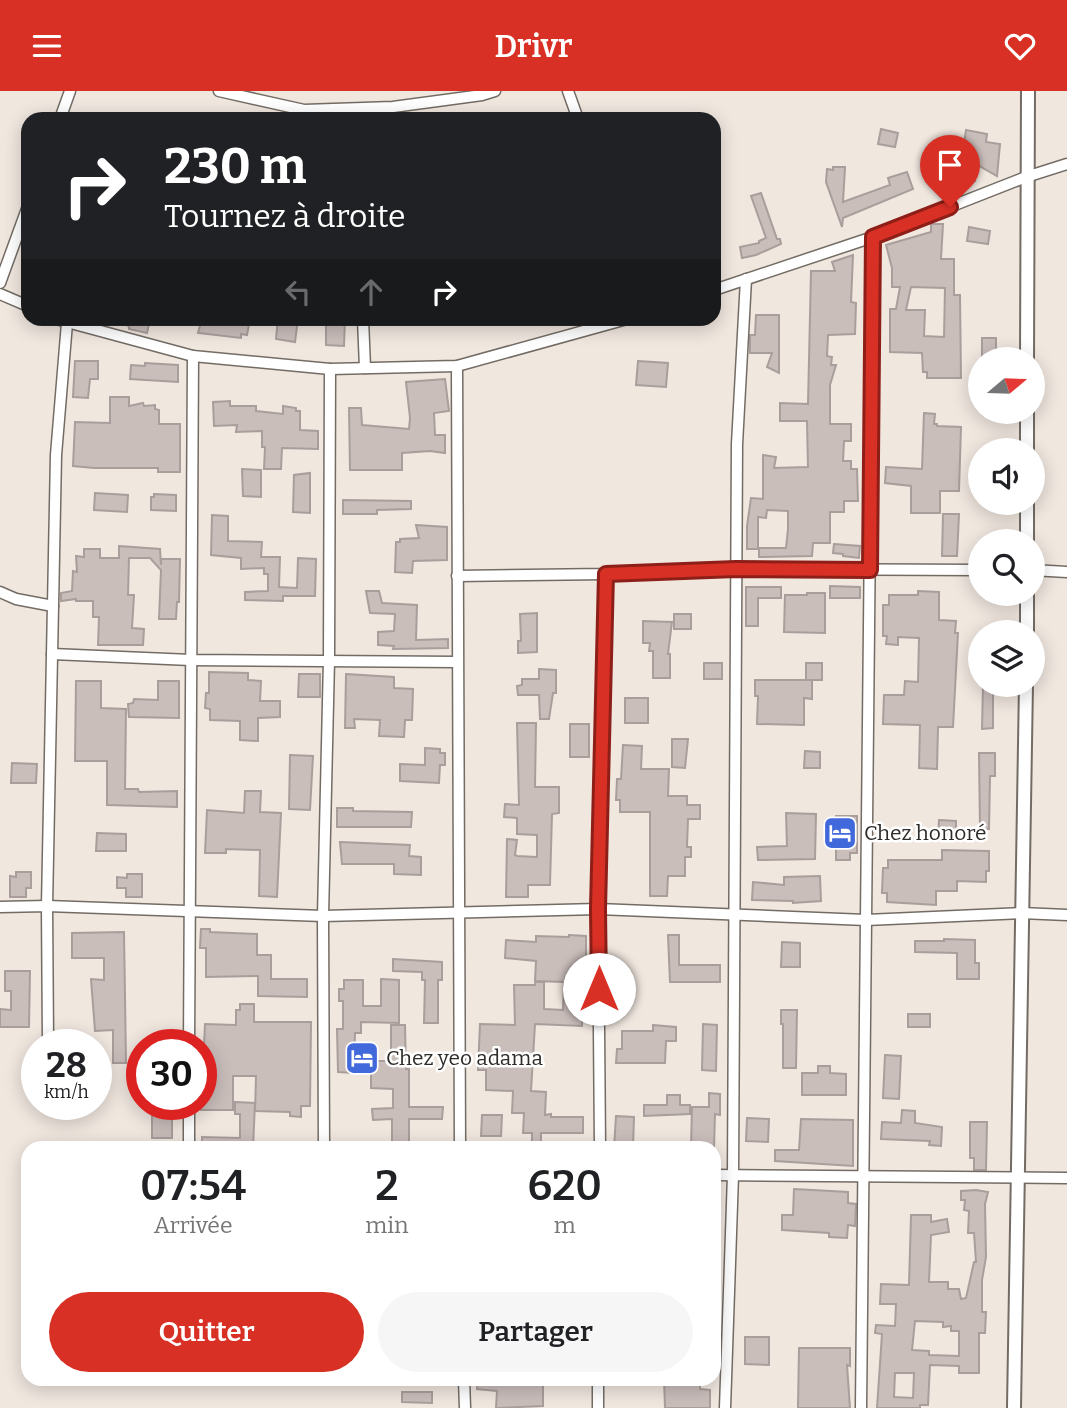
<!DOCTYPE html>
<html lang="fr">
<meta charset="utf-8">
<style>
:root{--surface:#fff;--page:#f6f6f6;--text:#202124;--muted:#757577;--accent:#d93025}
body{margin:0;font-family:Bitter,serif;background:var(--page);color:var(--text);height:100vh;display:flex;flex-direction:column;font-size:26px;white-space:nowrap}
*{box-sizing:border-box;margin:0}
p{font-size:23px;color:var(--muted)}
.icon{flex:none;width:38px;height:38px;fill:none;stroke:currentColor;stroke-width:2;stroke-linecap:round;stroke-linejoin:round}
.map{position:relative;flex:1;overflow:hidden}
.sheet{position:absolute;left:21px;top:1050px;width:700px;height:245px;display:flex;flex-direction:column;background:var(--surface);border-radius:21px;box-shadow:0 4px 18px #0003}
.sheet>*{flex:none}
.hud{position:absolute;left:21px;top:21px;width:700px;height:214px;border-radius:21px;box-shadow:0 4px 18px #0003;background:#202124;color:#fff;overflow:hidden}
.needle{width:46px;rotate:71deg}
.fabs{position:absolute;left:968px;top:256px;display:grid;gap:14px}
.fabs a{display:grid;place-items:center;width:77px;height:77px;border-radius:50%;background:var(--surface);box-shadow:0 4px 18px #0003;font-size:35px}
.speed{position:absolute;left:21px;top:938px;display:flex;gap:14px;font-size:35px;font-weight:700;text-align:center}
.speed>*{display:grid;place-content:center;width:91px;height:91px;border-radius:50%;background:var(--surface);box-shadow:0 4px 18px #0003;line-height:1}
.speed small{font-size:18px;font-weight:400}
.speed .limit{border:10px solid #d22;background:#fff;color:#111}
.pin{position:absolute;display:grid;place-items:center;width:60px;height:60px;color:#fff;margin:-72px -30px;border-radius:50% 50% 50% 0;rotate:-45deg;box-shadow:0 0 7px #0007}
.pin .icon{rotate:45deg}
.me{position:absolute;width:77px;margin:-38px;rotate:0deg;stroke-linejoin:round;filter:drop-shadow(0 0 5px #0008)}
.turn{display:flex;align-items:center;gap:24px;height:147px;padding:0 28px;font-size:32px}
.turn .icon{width:91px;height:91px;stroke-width:2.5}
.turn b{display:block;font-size:49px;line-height:60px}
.lanes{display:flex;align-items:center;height:66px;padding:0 28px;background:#0003;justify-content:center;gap:35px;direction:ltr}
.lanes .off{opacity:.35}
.eta{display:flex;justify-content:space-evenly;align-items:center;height:119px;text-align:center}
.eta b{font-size:42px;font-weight:600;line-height:49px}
.action{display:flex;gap:14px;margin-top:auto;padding:14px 28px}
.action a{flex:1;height:80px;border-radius:42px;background:var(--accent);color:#fff;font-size:28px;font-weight:600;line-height:80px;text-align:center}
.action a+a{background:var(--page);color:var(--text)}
header{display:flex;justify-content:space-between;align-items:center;height:91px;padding:0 28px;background:var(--accent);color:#fff;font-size:32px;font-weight:600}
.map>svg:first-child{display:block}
</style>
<header><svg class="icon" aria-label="menu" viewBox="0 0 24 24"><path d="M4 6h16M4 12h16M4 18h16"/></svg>Drivr<svg class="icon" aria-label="heart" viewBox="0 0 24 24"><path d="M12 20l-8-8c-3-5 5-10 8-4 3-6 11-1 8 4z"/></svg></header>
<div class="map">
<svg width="1067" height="1317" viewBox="0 0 1067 1317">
<rect width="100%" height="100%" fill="#f0e7df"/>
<!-- building -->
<g fill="#cabebb" stroke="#a99e9b" stroke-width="2" fill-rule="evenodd">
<path d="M881 38 898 42 895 56 878 53Z"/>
<path d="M966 39 987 43 986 51 1000 53 997 85 967 68 975 90 956 98 955 94 938 98 928 69 937 66 961 72Z"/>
<path d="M833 76H845L843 111 890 94 888 87 907 81 913 98 843 127 842 136 826 91 827 78 833 79Z"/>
<path d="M761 102 777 148H780L781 153 756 164 742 167 740 156 759 152V150L766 147 751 105Z"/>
<path d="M931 133H943L941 168H954V204H960L961 287H927V281H923L922 262 890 261V218H896L900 196H892V177L886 154 931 141ZM911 196 945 197 944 246 924 245 925 219H906Z"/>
<path d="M969 136 990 140 988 153 967 150Z"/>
<path d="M853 164 851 211 856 212 855 243 828 244 827 265 832 266 831 274H836L830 294V333H851V350H844L843 370H851V378H857L858 410H844V421H830V452H813L812 465 759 466V457H786L788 438V420L767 419 766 427 758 426V458H747V435L751 407 763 408V364L776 366 774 377 808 376 807 330H780V312L808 313 811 180H835L832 171Z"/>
<path d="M756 224H779V282L767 276 772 262H750V244H755Z"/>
<path d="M111 228H150L147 242 129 238V235L111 230Z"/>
<path d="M202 228H250L247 244 241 243V247L198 242Z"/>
<path d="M278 228H298L295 251 276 248Z"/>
<path d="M326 228H345L344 255 326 254Z"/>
<rect x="982" y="247" width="14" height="21"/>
<path d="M75 270H98V288H90L88 307 73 306Z"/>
<path d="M638 270 668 272 666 296 636 294Z"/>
<path d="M145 272 178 274V291L130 288 131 274 145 275Z"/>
<path d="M445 288 449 320 434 322 435 344H445V362L430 360 402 362V379H350L349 317H361L362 334 409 338 410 327 406 291Z"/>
<path d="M110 306H129V315L143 312 144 315 155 314V318L159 319V333H180V381H158V377H94L73 375 75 331 110 332Z"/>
<path d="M230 310V315H256V320L283 323V315L296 317V320H300V339L318 340V358L282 357 281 378H264L265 356H262V340L236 341 237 334 214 335 213 311Z"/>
<path d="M924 322 935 323 934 333H937V335L961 336 959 400H940V422H911V395L885 392 886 376 922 378Z"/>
<path d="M242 378 261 379V406L243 405Z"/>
<path d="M310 382V422L293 421 294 384Z"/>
<path d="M95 402 128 404 127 421 94 419Z"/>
<path d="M154 403 176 404V420L151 419V406H154Z"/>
<path d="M343 409 411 410V418L377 419V423H343Z"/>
<path d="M943 423H959L957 465H942Z"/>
<path d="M212 424 228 425V450L262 451 261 466H280L279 496 297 497 298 467 316 468 315 505H283V510L245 509V501L268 500V483H264V477L241 478V467L211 464Z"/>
<path d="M416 434 447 436V469L413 470 412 482 395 481 396 451H400V448L419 447Z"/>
<path d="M834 453 860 455 859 467 843 465V463L833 462Z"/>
<path d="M119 455 160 458 161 474V468H180L179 511H177L176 528H159L161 479 150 467H129L128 504H134L132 537 144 538 143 554H98L99 526H93V510H76V508L61 510V502L72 500 73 480 77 481 76 465 84 466V458H100V467H119Z"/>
<path d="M830 495 860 496V507H830Z"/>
<path d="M746 496H781V507H758V535H746Z"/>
<path d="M366 500H379L382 512 417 514 416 549 448 548V557L393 558 394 555 378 554V541L394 540 395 523 370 522Z"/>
<path d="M918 500 939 501V529L956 530 955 542H958L953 636H938L937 678 919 677 920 634 883 633 884 604H904L905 590 918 591 919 547 898 546V554L886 553 887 545H883V514H889V504H918Z"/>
<path d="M807 502H825V542L784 541 785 504H807Z"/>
<path d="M537 522V561L518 562V550H521L520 523Z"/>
<rect x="674" y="523" width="17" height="15"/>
<path d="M643 530 672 531 668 563H670V587H653V560H649L650 552H643Z"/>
<rect x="704" y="572" width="18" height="16"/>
<rect x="806" y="572" width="16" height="17"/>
<path d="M539 578 556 579V602H553L549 628H540L539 604H518L517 595 522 594V588H539Z"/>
<path d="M209 581 248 582V589L261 590 260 610H280V626L258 627V650L240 649V630L210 629V618L205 617 206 602H209Z"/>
<path d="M299 583H320V606H298Z"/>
<path d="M346 583 394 586V597L413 598 412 629H405L404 646 379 645 380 629 354 628 355 637H345Z"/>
<path d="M755 589H812V608L804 607V634L757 633 758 605H755Z"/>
<path d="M76 590H101V617L126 618 125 698H138L139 701 177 700V716L107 714V670H75Z"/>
<path d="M158 590H179V627L129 626 128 613 133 612 134 608 158 609Z"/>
<path d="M983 593 993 594V637L982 638Z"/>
<rect x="625" y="607" width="23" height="25"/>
<path d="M517 632H536L535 696H559V722L552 723 550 794H528V806H506L507 748 517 749 515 764 517 765 537 766V744L517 743V727L504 726 505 713 519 714Z"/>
<rect x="570" y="633" width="19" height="33"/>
<path d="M672 648H688L685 677 672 676Z"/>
<path d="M623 654 642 655 641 678H669L668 705H687V714H700V728H688L687 756H691V766H685V785H668L667 805H650V721H620V709H616L617 688H621Z"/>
<path d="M425 657 440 658V662H445V674H440L439 692 400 690V673L425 674Z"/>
<path d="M805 660 820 661V677H804Z"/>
<path d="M979 662H995V685H990L989 738H980Z"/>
<path d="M290 664 313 665 310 719 289 718Z"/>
<path d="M12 672 37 673 36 692H11Z"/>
<path d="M245 700H261L260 721 281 722 277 806 259 805 260 759 226 758V762H205L207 719 244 722Z"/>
<path d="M337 717H353V720L412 721 411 736H337Z"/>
<path d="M786 722 816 723 815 768 758 769 757 756 787 755Z"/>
<path d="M836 725H857V762H850V769H836Z"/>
<path d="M939 729 956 730V741H951V747H938Z"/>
<path d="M97 742 126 743V760H96Z"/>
<path d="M340 751 410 754 409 765 421 766V784L394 783V773H342Z"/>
<path d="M942 759 989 760V780H986V791L957 790V800H936V814L887 811V802H882L883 777H888V769H942Z"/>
<path d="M16 781H31V797H26V806H10V785L16 786Z"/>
<path d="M127 783H142V806H126V797H117V786L127 787Z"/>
<path d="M820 785 821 810 793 812V810L752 809 753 791 784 794V786Z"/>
<path d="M201 838H210V841L257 843V864H271V888H307V906L258 905V885L206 886V857H200Z"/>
<path d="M124 841 126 972H113V939L95 940 91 888 104 889V867H72V842Z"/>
<path d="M569 844 586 845V888H583L582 935 535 933 531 1000 546 1001 545 1024 551 1023V1026H583V1042H541V1057H532V1042H523L524 1022H512L513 1000 486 999V979H478L480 933 515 934 514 894H535V891H544V918L563 919 564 891 535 890 536 870 505 867 506 849 536 851V845L569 846Z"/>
<path d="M668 844H679V874H720V891H670Z"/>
<path d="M944 848 975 849V872H979V888H957V862L915 861V850H944Z"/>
<path d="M782 851 800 852V876H781Z"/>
<path d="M393 868 442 871V889H438V932H424L425 889H422V881L393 880Z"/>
<path d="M5 880H30L29 936H0V918L11 919V900H5Z"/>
<path d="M381 888 399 889V932L361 931V942H355L354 982 338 981 337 938H343V910H339V898H344V889H363V915H381Z"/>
<path d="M240 913H254V931H311L310 1015H301V1026L290 1025V1021L255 1020 256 985H233V1019H201L205 933 236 934V919H240Z"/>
<path d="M781 919H797L796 977H783V933H781Z"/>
<rect x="908" y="923" width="22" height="13"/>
<path d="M703 933 717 934 716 980 702 979Z"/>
<path d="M391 934H405L406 978H409V1016H443L442 1028H409V1052H392V1028L373 1029 372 1018 393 1017V998L371 997V970H391Z"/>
<path d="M653 934 676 936V950H666L665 972H616L617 958H622V940H653Z"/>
<path d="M885 964 901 965 899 1008 883 1007Z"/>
<path d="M818 975H830V982L846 983V1004H802V982H818Z"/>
<path d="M709 1002 720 1003V1024L715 1023 714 1057H691L692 1016H709Z"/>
<path d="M667 1004H680V1014H690V1023L644 1025V1014H667Z"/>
<path d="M235 1011 255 1012 253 1057H202V1046L240 1047V1023H235Z"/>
<path d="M159 1013H172V1047H152V1024H159Z"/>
<path d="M902 1019 915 1020V1032L942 1036 941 1055 929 1054 930 1050 881 1048 882 1031 901 1032Z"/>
<path d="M482 1024H502L501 1045H481Z"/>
<path d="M616 1025 634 1026 633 1057H614Z"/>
<path d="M747 1027 769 1028 768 1051 746 1050Z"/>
<path d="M801 1028 853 1029V1075L775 1070V1059H799Z"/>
<path d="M970 1031H987L986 1079H974V1067H970Z"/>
<path d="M794 1098 848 1101V1112L856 1113 855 1135 848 1134 847 1147 829 1146V1142L782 1139V1124H793Z"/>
<path d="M976 1099 988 1101 985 1113 986 1166 982 1189V1221H986L985 1242H979V1282H959V1275L930 1274 928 1314H920V1317H877L882 1243 875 1242 876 1234 895 1235 896 1213H880L881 1193 909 1194 911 1124H931V1131L947 1128 949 1141 931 1144 929 1191H948V1198H959L961 1208 966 1207 974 1171H976L974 1142H968L969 1120 964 1119 965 1109H961V1100ZM915 1230 943 1231V1236L951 1235V1240H959V1265L929 1264V1260L912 1259ZM895 1282H914L913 1307 894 1306Z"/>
<path d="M745 1246H769V1274L745 1273Z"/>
<path d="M799 1257H850V1275L847 1274 850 1317H798Z"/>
<path d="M478 1288H543V1315L496 1317 497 1300 477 1298Z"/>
<path d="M664 1288 700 1289V1298L710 1299V1317H665Z"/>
<path d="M402 1301H432V1312L402 1311Z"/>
</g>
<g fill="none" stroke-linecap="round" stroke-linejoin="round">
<!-- minor casing -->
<g stroke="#736c65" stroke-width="13">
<g id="minor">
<path d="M219 0 304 19 393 16 482 4 495 0"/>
<path d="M568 0 578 28"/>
<path d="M60 28 70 0"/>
<path d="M0 192 28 115"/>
<path d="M714 199 873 146 1026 86 1067 73"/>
<path d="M0 203 28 215"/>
<path d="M56 228 193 265 330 278 457 275 627 228"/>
<path d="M363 228 365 277"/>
<path d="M457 275 460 1057"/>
<path d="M1032 479 1067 481"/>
<path d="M457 485 606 483 736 478 980 479"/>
<path d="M0 501 16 508 53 515"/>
<path d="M52 563 191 569 457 571"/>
<path d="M0 816 47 815 323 825 598 818 866 829 1021 822 1067 824"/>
<path d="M48 951 47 815 56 364 67 232"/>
<path d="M189 954 193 265"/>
<path d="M189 1013V1057"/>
<path d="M324 1057 323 825 329 569 330 278"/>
<path d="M600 1057 598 818 606 483"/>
<path d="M714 1084 1067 1087"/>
<path d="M464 1288 465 1317"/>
<path d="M598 1317V1288"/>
<path d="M725 1317 733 1084 737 353 746 188"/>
<path d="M861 1317 873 146"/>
</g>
</g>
<!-- tertiary casing -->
<g stroke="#736c65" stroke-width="16">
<g id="tertiary">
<path d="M1027 268 1028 0"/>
<path d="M1027 320V359"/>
<path d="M1027 411V450"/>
<path d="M1027 541V502"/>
<path d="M1014 1317 1026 593"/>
</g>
</g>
<!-- minor -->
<use href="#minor" stroke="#fff" stroke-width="10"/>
<!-- tertiary -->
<use href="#tertiary" stroke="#fff" stroke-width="12"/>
</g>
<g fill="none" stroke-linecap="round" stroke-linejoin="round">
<!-- route casing -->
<g stroke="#8d1f18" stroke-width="18">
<path id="route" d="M599 898 598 818 606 483 736 478 870 479 873 146 950 116"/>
</g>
<!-- route -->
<use href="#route" stroke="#d93025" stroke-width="12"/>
</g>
<!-- icons -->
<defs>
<g id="hotel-square" transform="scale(1.75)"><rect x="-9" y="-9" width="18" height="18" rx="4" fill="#4269db" stroke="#fff"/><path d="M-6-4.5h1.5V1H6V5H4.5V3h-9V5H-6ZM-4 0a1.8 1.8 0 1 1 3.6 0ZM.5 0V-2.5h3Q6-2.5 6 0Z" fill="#fff"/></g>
</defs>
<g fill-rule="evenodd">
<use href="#hotel-square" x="840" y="742"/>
<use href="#hotel-square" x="362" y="967"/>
</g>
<g text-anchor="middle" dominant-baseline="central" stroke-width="5" stroke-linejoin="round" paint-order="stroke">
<!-- poi labels -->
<g font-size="21" fill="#2e2b28" stroke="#fff" text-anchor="start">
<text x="864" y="742">Chez honoré</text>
<text x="386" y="967">Chez yeo adama</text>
</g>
</g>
</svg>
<div class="fabs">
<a><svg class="needle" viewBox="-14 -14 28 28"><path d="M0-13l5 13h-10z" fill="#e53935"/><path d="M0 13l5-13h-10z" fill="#757577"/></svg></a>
<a><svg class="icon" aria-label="sound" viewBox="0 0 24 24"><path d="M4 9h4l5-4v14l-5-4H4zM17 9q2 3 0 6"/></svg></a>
<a><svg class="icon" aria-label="search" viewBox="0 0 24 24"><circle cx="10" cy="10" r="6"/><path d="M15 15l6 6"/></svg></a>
<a><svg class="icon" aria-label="layers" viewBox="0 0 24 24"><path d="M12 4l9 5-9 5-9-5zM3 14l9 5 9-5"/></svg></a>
</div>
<div class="speed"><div>28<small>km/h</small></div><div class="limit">30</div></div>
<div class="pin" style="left:950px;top:116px;background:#d93025"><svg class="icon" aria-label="arrive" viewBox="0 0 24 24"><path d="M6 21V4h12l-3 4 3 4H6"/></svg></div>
<svg class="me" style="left:599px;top:898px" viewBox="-20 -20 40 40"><circle r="19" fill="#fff"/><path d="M0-13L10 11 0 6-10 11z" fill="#d93025"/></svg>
<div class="hud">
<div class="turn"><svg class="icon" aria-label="right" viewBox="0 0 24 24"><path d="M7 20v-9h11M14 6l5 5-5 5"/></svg><div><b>230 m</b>Tournez à droite</div></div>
<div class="lanes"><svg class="icon off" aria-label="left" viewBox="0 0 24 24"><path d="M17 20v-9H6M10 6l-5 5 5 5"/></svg><svg class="icon off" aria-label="ahead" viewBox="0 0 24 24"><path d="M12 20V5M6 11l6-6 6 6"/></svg><svg class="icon" aria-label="right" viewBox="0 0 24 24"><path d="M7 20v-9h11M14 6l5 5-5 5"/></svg></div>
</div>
<section class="sheet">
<div class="eta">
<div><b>07:54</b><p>Arrivée</p></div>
<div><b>2</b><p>min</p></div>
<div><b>620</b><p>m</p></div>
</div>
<div class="action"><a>Quitter</a><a>Partager</a></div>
</section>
</div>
